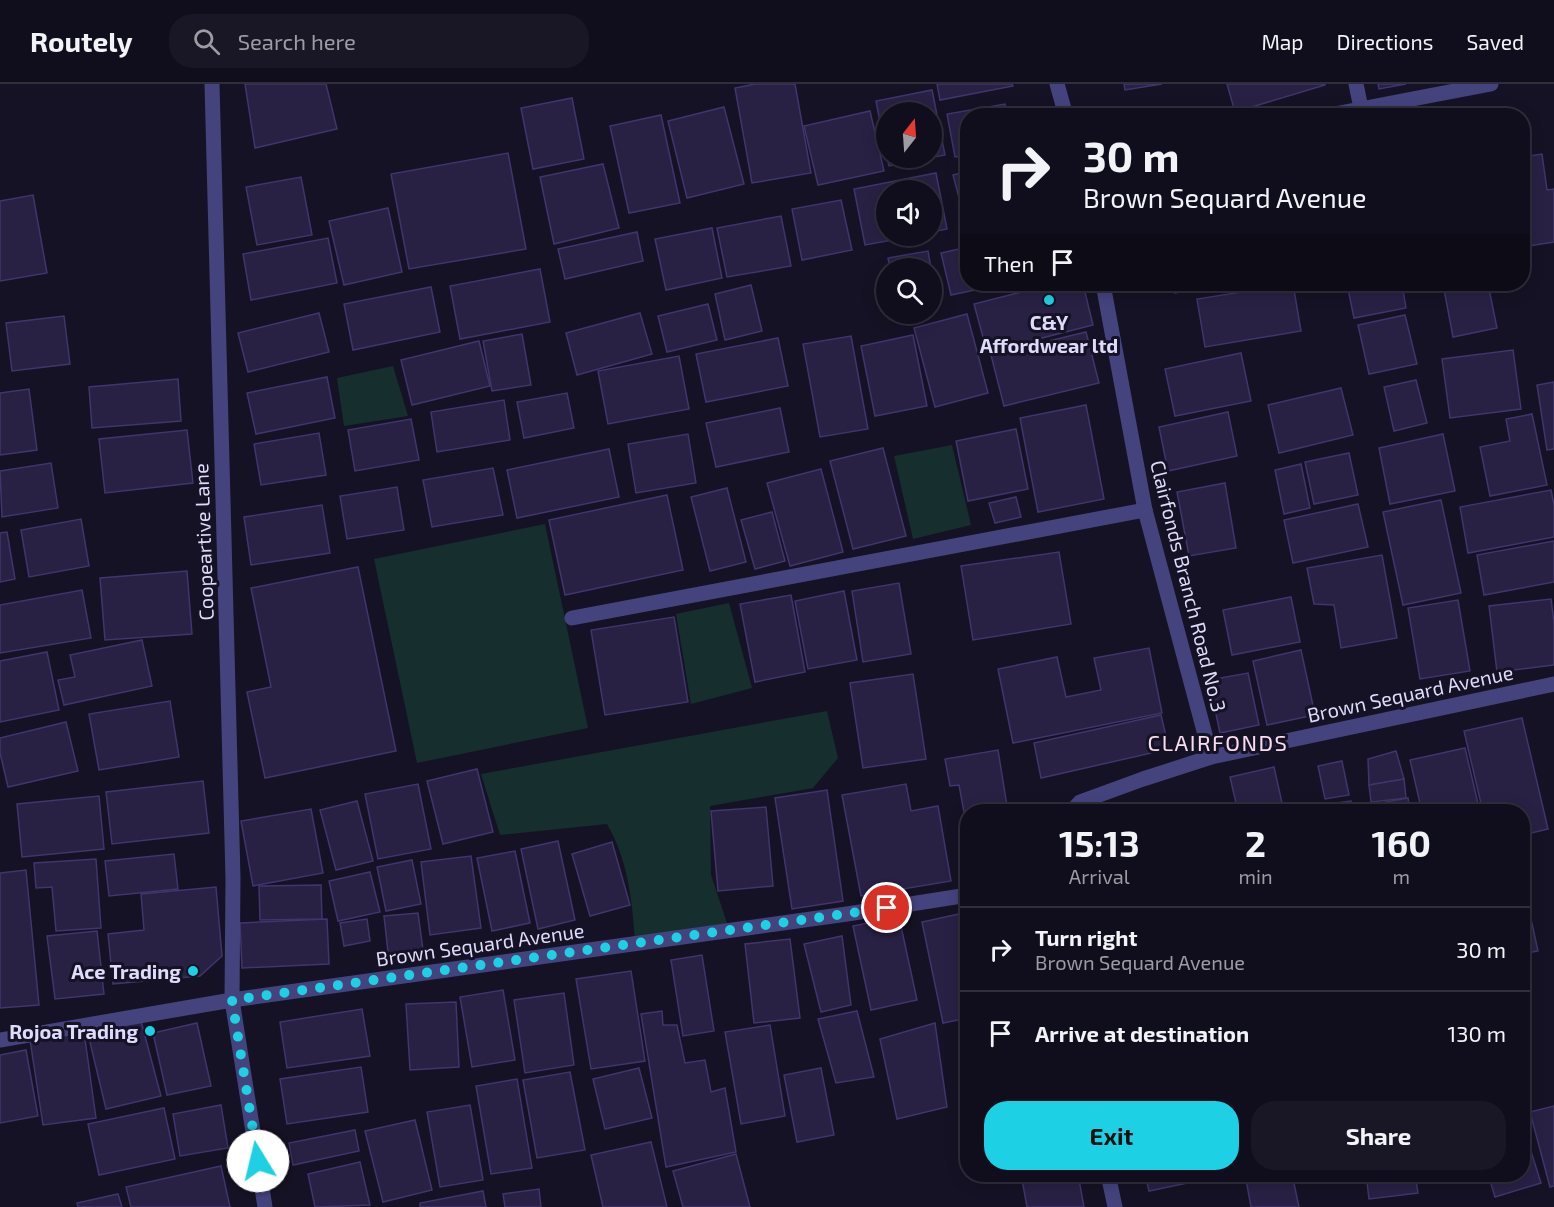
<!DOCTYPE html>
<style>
:root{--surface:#100e1c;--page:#191725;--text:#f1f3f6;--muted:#9c9ca3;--line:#302e3b;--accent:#1ed0e3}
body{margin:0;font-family:"Exo 2",sans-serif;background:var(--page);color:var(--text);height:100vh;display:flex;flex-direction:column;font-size:22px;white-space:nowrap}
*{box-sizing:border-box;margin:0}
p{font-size:20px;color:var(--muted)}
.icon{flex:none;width:33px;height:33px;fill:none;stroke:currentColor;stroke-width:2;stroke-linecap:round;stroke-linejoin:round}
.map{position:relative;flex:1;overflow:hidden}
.panel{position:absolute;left:960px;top:720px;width:570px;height:378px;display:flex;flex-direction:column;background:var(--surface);border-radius:24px;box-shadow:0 3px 15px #0003,0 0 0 2px var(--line)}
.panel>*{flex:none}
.hud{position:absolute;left:960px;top:24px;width:570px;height:183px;border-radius:24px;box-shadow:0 3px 15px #0003,0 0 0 2px var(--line);background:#100e1c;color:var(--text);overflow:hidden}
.needle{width:39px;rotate:17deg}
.controls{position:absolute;left:876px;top:18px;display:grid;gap:12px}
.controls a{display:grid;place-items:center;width:66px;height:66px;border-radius:50%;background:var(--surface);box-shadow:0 3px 15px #0003,0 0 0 2px var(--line);font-size:30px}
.pin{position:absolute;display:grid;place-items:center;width:51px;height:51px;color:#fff;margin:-26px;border:3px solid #fff;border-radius:50%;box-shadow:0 2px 6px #0007}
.me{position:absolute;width:66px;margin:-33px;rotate:351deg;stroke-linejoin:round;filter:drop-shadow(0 0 4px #0008)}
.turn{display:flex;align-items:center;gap:21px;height:126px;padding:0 24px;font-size:27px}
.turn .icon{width:78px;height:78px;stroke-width:2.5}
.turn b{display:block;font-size:42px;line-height:51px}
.then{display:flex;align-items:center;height:57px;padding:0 24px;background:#0003;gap:12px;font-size:22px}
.eta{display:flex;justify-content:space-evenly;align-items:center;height:102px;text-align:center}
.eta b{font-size:36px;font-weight:700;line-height:42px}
.action{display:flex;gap:12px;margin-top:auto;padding:12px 24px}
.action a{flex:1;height:69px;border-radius:24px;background:var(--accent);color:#111;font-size:24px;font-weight:700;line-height:69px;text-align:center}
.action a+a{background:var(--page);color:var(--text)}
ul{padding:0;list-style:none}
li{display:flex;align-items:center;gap:18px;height:84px;padding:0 24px;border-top:2px solid var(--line)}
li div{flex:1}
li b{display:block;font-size:22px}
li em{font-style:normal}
header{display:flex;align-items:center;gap:36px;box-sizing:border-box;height:84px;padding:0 30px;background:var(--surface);border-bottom:2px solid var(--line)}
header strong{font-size:28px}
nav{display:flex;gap:33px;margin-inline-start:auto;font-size:21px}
.search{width:420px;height:54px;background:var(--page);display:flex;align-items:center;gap:15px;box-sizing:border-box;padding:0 21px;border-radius:24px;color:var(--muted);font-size:22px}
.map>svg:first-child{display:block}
</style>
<header>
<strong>Routely</strong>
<div class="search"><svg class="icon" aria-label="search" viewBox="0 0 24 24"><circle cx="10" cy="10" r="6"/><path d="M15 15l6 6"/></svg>Search here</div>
<nav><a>Map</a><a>Directions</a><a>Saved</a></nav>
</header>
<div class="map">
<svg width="1554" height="1123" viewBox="0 0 1554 1123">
<rect width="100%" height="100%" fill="#151225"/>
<!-- green -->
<g fill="#162e2d">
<path d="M393 282 408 332 344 342 337 294Z"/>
<path d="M952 361 971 441 913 455 894 372Z"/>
<path d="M545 440 588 644 417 679 374 475Z"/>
<path d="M729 519 752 604 691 620 676 530Z"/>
<path d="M827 627 838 674 813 704 710 722 711 791 728 842 635 857C632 816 628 776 607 740L500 751 481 690Z"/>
</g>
<!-- building -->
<g fill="#282144" stroke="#40356d" stroke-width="1.5">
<path d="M245 0H326L337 45 255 64Z"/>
<path d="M755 0H795L811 89 752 99 735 4Z"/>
<path d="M937 0H1012L1013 2 940 16Z"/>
<path d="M1124 0H1162L1125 6Z"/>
<path d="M1227 0H1325V1L1235 28Z"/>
<path d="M1378 0H1406L1379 5Z"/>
<path d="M932 6 945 71 889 82 887 74H932V28H886V69L876 17Z"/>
<path d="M572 14 584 75 533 85 521 24Z"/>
<path d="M1005 20 1008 32H968V71L955 73 947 30Z"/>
<path d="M724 23 744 100 687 114 668 37Z"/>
<path d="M870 27 884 87 818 101 804 42Z"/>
<path d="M661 31 680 119 629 129 610 42Z"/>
<path d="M508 69 526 165 409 185 391 90Z"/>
<path d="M1542 70 1547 106 1554 105V158L1522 163V73Z"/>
<path d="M603 80 619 144 554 160 540 93Z"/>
<path d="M968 87V144H967L953 91Z"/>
<path d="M936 89 947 145 932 148V106H886V152H915L865 161 854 105Z"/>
<path d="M301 93 312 151 257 161 246 103Z"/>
<path d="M33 111 47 189 0 197V117Z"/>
<path d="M841 116 852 166 802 176 792 125Z"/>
<path d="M388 124 402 188 344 201 329 137Z"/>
<path d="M781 132 791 182 727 193 717 144Z"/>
<path d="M712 144 722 194 666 206 655 155Z"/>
<path d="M637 148 643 177 565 195 558 165Z"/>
<path d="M328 154 337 199 251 216 243 170Z"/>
<path d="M968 163V200H1003L951 211 941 169Z"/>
<path d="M928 167 931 184H890L888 174Z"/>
<path d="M540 185 550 238 460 255 450 202Z"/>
<path d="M932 185 938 219 932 221Z"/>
<path d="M1053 200H1083L1093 241 987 268 974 220Z"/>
<path d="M1172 200H1210L1175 209Z"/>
<path d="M1293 200 1301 247 1205 263 1197 215Z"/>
<path d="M1347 200H1402L1406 224 1354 234Z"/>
<path d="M1443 200H1488L1497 244 1453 253Z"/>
<path d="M751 201 762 247 725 256 715 210Z"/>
<path d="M431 203 440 248 353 266 344 220Z"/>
<path d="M708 220 717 256 667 268 658 232Z"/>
<path d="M319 229 329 268 248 288 238 249Z"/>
<path d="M640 229 652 270 577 291 566 249Z"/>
<path d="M967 230 988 309 935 323 914 244Z"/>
<path d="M1405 231 1417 280 1369 290 1358 241Z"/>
<path d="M64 232 70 280 12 287 6 239Z"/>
<path d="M1086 248 1099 299 1004 322 991 271Z"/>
<path d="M522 250 531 301 492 307 483 257Z"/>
<path d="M913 251 927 322 875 332 861 262Z"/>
<path d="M851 252 868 345 820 353 803 260Z"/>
<path d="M778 254 788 302 706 318 696 270Z"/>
<path d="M479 257 490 302 412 321 401 276Z"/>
<path d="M1513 266 1521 325 1450 334 1442 275Z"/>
<path d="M1241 269 1251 317 1175 332 1165 285Z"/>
<path d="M679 272 689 325 608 340 598 287Z"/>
<path d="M327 293 335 334 256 350 247 309Z"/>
<path d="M178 295 181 337 92 344 89 303Z"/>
<path d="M1416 296 1427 339 1394 347 1384 303Z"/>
<path d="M1554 298V365L1547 366 1537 301Z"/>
<path d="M1341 304 1353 351 1279 369 1268 321Z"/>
<path d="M29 305 37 366 0 371V309Z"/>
<path d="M567 309 574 344 524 354 517 318Z"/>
<path d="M504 316 510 356 437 368 431 328Z"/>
<path d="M1086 321 1104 415 1038 428 1020 334Z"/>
<path d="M780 324 789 368 716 383 706 339Z"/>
<path d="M1228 328 1237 372 1168 387 1159 343Z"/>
<path d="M1532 330 1547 401 1490 412 1480 363 1510 357 1506 335Z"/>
<path d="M411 335 419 376 355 387 348 346Z"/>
<path d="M1016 345 1028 405 968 417 956 357Z"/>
<path d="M187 346 193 399 105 409 99 355Z"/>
<path d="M319 349 326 391 261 401 254 360Z"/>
<path d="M688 350 696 399 636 409 628 360Z"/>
<path d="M1443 350 1455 407 1390 420 1379 364Z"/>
<path d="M883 364 906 452 853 465 830 377Z"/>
<path d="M609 365 619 413 517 434 507 386Z"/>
<path d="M1349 369 1358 411 1314 420 1305 378Z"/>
<path d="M51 379 58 424 2 433 0 387Z"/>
<path d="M1301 380 1310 424 1284 430 1275 386Z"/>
<path d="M493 384 503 431 432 443 423 396Z"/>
<path d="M821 385 843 468 790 482 767 399Z"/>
<path d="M1225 399 1236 464 1189 472 1177 408Z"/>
<path d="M397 403 404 446 347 455 340 412Z"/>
<path d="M727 404 746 478 710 487 691 413Z"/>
<path d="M1551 406 1554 421V453L1468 469 1460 423Z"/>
<path d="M667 411 683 486 565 511 549 436Z"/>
<path d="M1016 413 1021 433 995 439 989 419Z"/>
<path d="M1441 416 1461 509 1403 521 1383 428Z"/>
<path d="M1358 420 1368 463 1293 479 1284 436Z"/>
<path d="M322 421 330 469 251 481 244 433Z"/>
<path d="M772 428 785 477 755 485 741 436Z"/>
<path d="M81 435 89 482 29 493 21 446Z"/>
<path d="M7 448 15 495 0 498V449Z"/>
<path d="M1554 457V498L1484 511 1477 471Z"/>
<path d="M1059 468 1071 540 973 556 961 482Z"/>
<path d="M1382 471 1397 554 1341 564 1334 521 1314 520 1307 484Z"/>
<path d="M358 483 396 667 265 694 247 608 271 603 251 504Z"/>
<path d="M187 487 192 550 105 556 100 494Z"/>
<path d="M899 499 911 570 863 578 852 507Z"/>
<path d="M82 506 91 554 0 569V521Z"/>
<path d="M844 507 857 576 808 585 795 517Z"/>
<path d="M791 511 805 588 755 598 740 520Z"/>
<path d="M1291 513 1300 558 1232 571 1223 526Z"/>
<path d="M1551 515 1554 539V581L1497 588 1489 522Z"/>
<path d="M1458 516 1470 587 1420 595 1408 524Z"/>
<path d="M674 533 688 618 605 631 591 546Z"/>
<path d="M142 556 152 602 64 621 58 596 75 593 70 571Z"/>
<path d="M1149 564 1162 629 1013 659 998 585 1057 573 1066 613 1101 606 1094 574Z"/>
<path d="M1301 566 1315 631 1267 641 1253 577Z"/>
<path d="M47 568 59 626 0 638V577Z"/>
<path d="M1248 589 1259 641 1220 649 1209 596Z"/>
<path d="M913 590 926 675 863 684 850 599Z"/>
<path d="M170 617 179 673 99 686 89 630Z"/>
<path d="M1161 631 1169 665 1041 694 1034 659Z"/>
<path d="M1522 634 1548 745 1523 751 1528 770 1522 772V728H1483L1464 647Z"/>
<path d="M66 638 78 687 8 703 0 669V654Z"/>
<path d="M1465 664 1480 728H1422L1410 676Z"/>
<path d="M998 666 1008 728H968V750L959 701 950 702 945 675Z"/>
<path d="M1396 667 1404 695 1369 701 1368 675Z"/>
<path d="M1342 677 1349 711 1325 715 1318 682Z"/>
<path d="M1274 683 1284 728H1238L1230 693Z"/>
<path d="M477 685 493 748 443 760 427 697Z"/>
<path d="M1404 695 1406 714 1371 718 1369 701Z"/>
<path d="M203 697 209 749 112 760 106 708Z"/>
<path d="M418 700 431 765 378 775 365 710Z"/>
<path d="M906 700 911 727 938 722 951 797 861 812 842 711Z"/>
<path d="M827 706 843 817 792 825 775 714Z"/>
<path d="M99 712 104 765 22 773 17 720Z"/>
<path d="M1408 714 1410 728H1370L1369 721Z"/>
<path d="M357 717 373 777 336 786 320 726Z"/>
<path d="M1351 717 1353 728H1300V724Z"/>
<path d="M766 723 773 802 718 807 711 727Z"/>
<path d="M311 725 323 789 253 802 241 737Z"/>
<path d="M558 757 575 836 538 845 521 765Z"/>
<path d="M612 758 630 821 590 832 572 770Z"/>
<path d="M515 767 530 839 492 847 477 774Z"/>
<path d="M174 770 178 805 109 812 105 777Z"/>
<path d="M471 772 481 844 430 851 421 778Z"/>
<path d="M96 775 101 844 56 847 52 803 36 804 34 779Z"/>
<path d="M412 776 421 820 386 827 377 783Z"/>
<path d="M26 786 39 921 0 924V789Z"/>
<path d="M370 788 380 828 338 837 329 797Z"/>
<path d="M1522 794 1538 867 1522 870Z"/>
<path d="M321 801 322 835 260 836 259 802Z"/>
<path d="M216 803 222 872 200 892 113 900 108 850 144 846 141 810Z"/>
<path d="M968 828V934L943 939 922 838Z"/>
<path d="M418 829 424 873 389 877 384 832Z"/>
<path d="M899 833 917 916 871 926 853 842Z"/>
<path d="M327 835 329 880 242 884 240 839Z"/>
<path d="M367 835 370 857 344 862 340 839Z"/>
<path d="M97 847 104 910 55 915 47 852Z"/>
<path d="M842 852 851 921 821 928 804 860Z"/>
<path d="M790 855 800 934 754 939 745 860Z"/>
<path d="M702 871 714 947 683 952 671 876Z"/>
<path d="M631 887 645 977 591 985 576 895Z"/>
<path d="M503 906 515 976 472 983 460 913Z"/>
<path d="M564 909 574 981 525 989 514 916Z"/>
<path d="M456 918 459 983 410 986 406 920Z"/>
<path d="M362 925 370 972 287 984 280 938Z"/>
<path d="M662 927 663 941H677L685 979 705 976 711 1008 725 1004 736 1068 666 1083 641 930Z"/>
<path d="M857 927 874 993 836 999 818 935Z"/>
<path d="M141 937 161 1012 106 1025 88 950Z"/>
<path d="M197 939 211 1002 167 1011 153 949Z"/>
<path d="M935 939 947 1023 897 1035 880 955Z"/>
<path d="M770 941 785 1032 741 1040 725 948Z"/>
<path d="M84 948 96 1034 43 1041 30 956Z"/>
<path d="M26 966 38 1032 0 1039V971Z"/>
<path d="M361 983 368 1028 287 1040 280 995Z"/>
<path d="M639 984 652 1034 605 1045 593 995Z"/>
<path d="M821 984 834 1051 797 1058 784 991Z"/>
<path d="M570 988 585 1066 537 1074 523 996Z"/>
<path d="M517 995 532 1084 491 1090 476 1002Z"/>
<path d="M221 1021 228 1064 180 1072 173 1030Z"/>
<path d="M470 1021 483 1096 440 1103 427 1028Z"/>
<path d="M1554 1022V1102L1550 1103 1530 1028Z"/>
<path d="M164 1024 175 1075 99 1091 88 1040Z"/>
<path d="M415 1036 432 1106 383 1118 365 1047Z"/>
<path d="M1522 1039 1541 1099 1495 1113 1488 1090H1522Z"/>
<path d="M355 1046 359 1067 293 1081 289 1059Z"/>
<path d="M651 1058 667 1123H603L591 1071Z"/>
<path d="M736 1070 750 1123H683L673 1087Z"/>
<path d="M360 1078 370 1121 315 1123 308 1090Z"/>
<path d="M221 1082 230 1123H131L126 1103Z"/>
<path d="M1021 1090H1078L1084 1123H1027Z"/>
<path d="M1145 1090H1226V1091L1149 1107Z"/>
<path d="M1245 1090H1292L1299 1123H1251Z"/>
<path d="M1366 1090H1415L1418 1109 1369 1115Z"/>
<path d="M539 1105 541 1123H505L503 1110Z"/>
<path d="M483 1107 486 1123H420V1119Z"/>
<path d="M118 1110 122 1123H78L77 1119Z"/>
</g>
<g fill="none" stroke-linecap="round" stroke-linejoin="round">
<!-- minor -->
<g stroke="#45437e" stroke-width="15">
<path d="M212 0 233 794 232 916 265 1123"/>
<path d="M1057 0 1066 32"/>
<path d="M1356 0 1361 24"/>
<path d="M1324 32 1491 0"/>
<path d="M1103 200 1145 426 1211 673"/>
<path d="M572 534 1145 426"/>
<path d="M1071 728 1080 718 1143 695 1211 673 1554 600"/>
<path d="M0 956 232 916 847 830 968 811"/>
<path d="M1108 1090 1115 1123"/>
</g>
</g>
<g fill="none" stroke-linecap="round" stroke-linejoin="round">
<!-- route -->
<path stroke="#1ed0e3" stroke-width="10" stroke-dasharray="0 18" d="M258 1077 232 916 887 824"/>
</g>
<!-- markers -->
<g fill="#1ed0e3" stroke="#151225" stroke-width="2">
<circle cx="1049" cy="216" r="6"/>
<circle cx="193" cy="887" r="6"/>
<circle cx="150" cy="947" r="6"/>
</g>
<g text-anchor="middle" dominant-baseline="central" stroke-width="6" stroke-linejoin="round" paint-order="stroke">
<!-- poi labels -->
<g font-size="20" font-weight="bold" fill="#dedbfb" stroke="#151225" text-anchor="end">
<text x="1049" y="238" text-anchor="middle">C&amp;Y<tspan x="1049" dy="23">Affordwear ltd</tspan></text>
<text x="181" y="887">Ace Trading</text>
<text x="138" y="947">Rojoa Trading</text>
</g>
<!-- street labels -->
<g font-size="20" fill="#dedbfb" stroke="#151225">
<text transform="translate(203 458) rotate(-92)">Coopeartive Lane</text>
<text transform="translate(1189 502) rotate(76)">Clairfonds Branch Road No.3</text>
<text transform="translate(1410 609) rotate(-12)">Brown Sequard Avenue</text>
<text transform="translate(480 860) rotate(-8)">Brown Sequard Avenue</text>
</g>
<!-- quarter labels -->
<g font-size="22" letter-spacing="1.5" fill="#fbddf0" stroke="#151225">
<text x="1218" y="658">CLAIRFONDS</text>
</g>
</g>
</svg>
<div class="controls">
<a><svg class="needle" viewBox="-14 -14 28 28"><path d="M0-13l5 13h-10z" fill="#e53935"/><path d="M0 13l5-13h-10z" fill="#9c9ca3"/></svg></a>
<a><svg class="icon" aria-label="sound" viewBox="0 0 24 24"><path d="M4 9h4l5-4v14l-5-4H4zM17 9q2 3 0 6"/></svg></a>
<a><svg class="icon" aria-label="search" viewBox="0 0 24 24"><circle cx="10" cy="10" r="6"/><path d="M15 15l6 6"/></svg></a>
</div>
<div class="pin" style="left:887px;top:824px;background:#d93025"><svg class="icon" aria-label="arrive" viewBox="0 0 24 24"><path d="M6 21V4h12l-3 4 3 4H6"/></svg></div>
<svg class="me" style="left:258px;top:1077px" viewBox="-20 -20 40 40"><circle r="19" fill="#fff"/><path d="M0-13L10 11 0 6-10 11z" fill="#1ed0e3"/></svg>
<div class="hud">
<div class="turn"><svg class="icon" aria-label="right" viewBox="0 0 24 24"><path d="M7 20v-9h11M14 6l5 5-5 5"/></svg><div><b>30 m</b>Brown Sequard Avenue</div></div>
<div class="then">Then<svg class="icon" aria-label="arrive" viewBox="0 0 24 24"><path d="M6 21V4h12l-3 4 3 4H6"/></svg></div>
</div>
<section class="panel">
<div class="eta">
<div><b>15:13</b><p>Arrival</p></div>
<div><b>2</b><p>min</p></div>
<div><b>160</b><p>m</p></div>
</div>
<ul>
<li><svg class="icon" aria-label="right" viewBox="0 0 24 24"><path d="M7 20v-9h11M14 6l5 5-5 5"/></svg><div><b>Turn right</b><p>Brown Sequard Avenue</p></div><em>30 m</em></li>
<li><svg class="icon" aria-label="arrive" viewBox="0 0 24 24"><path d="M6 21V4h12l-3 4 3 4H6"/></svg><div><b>Arrive at destination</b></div><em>130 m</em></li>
</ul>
<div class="action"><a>Exit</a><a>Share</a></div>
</section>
</div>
